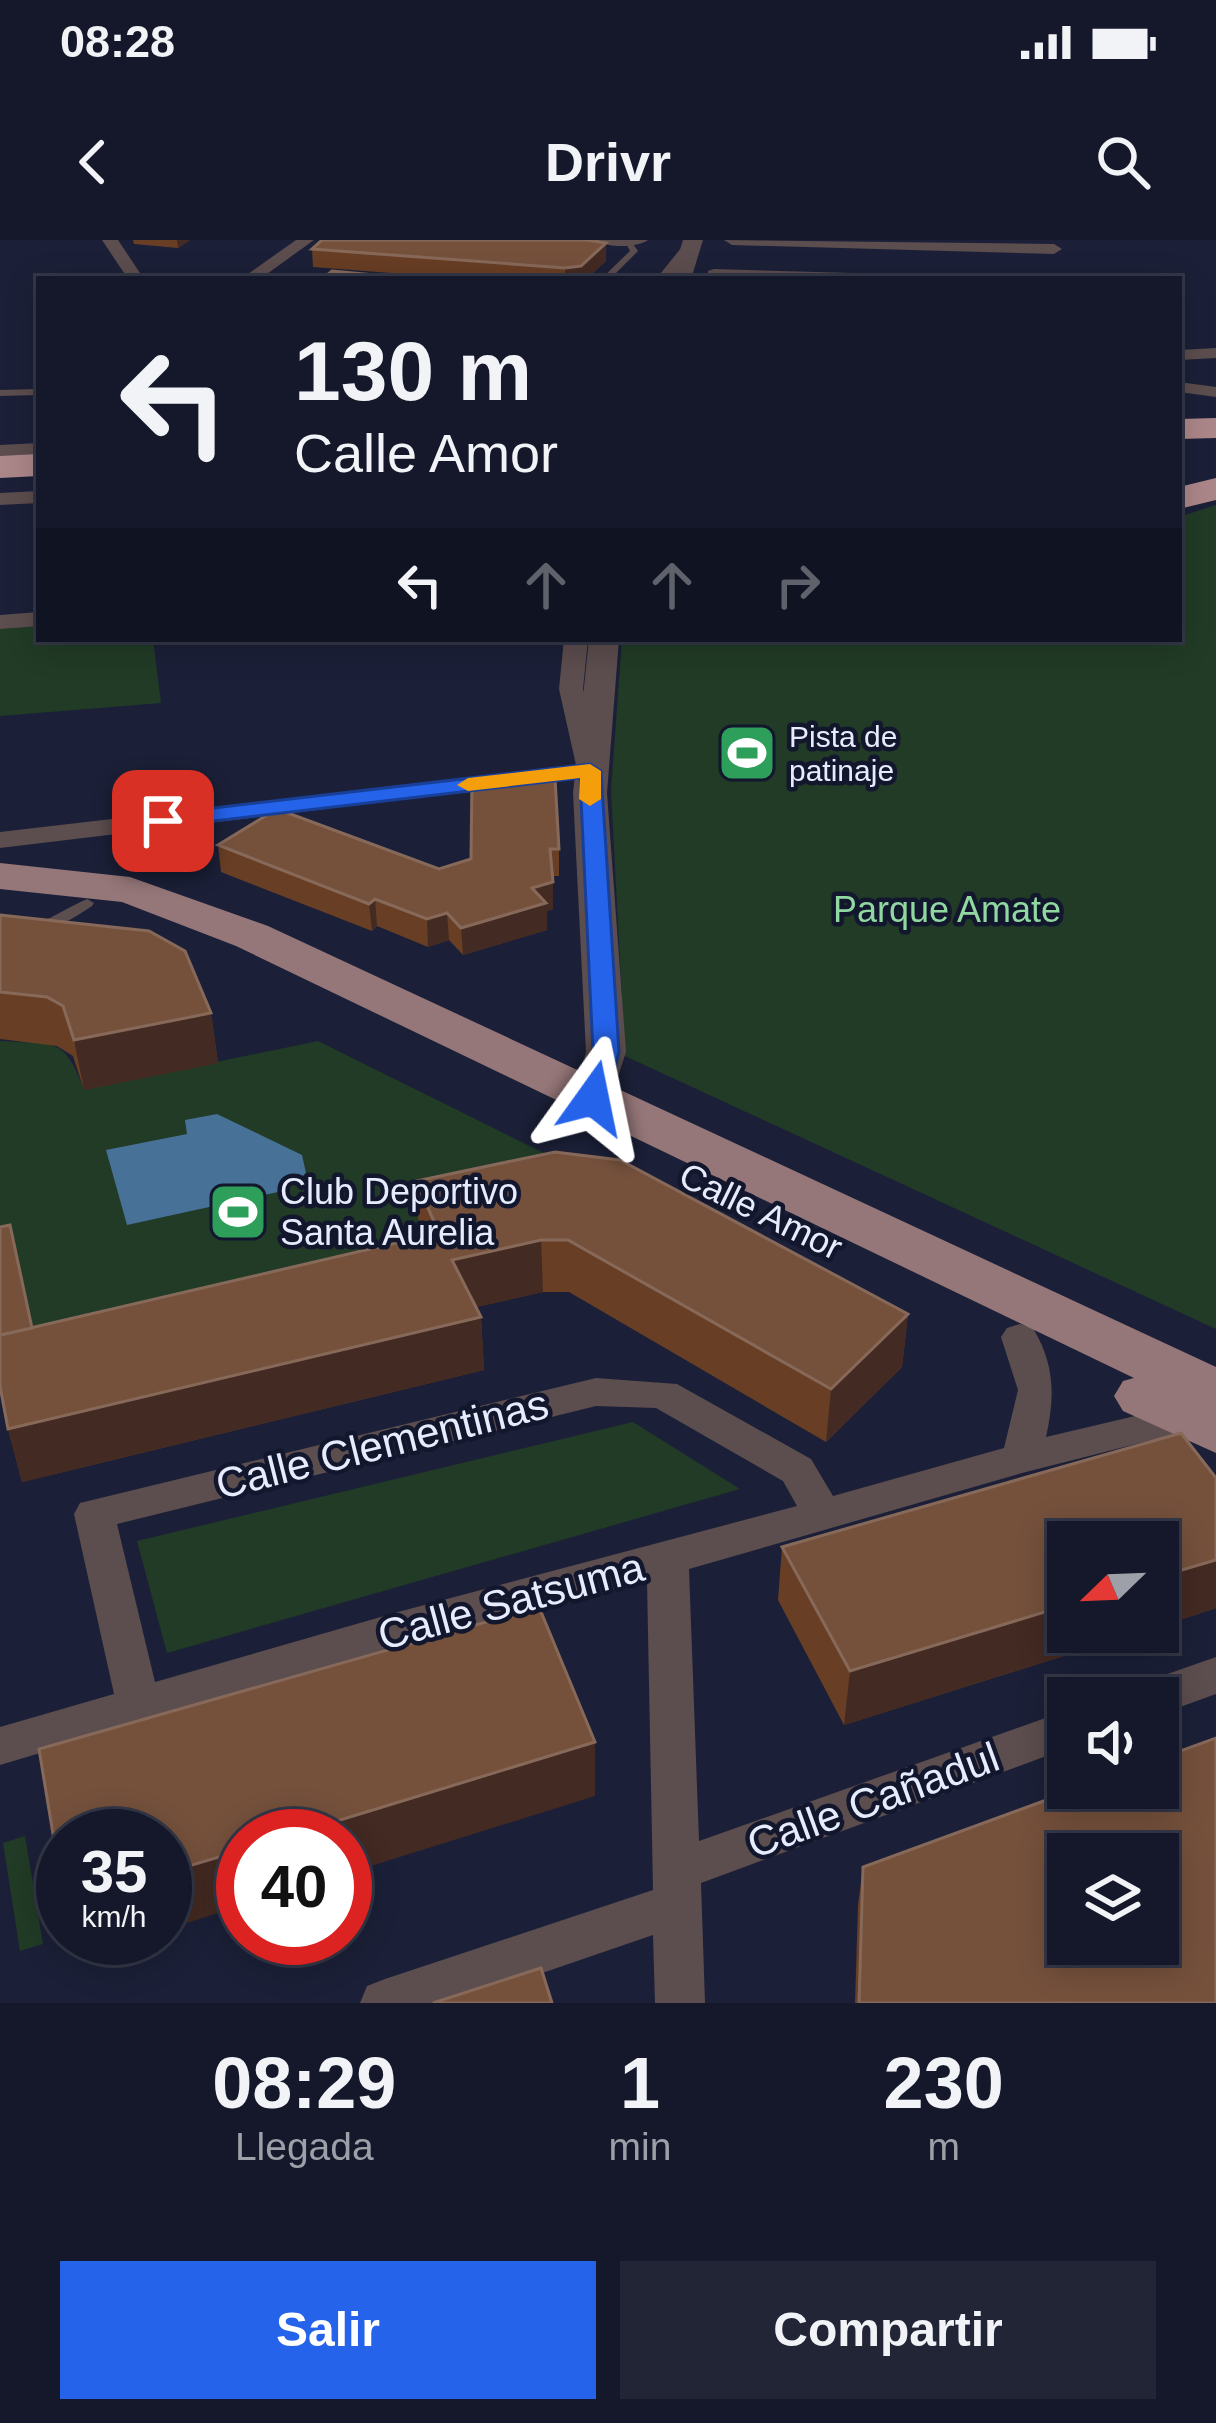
<!DOCTYPE html>
<html lang="es">
<meta charset="utf-8">
<style>
:root{--surface:#14182a;--page:#212536;--text:#f1f3f6;--muted:#9da0a8;--line:#333747;--accent:#2563eb}
body{margin:0;font-family:Arial,sans-serif;background:var(--page);color:var(--text);height:100vh;display:flex;flex-direction:column;font-size:45px;white-space:nowrap}
*{box-sizing:border-box;margin:0}
p{font-size:39px;color:var(--muted)}
.icon{flex:none;width:66px;height:66px;fill:none;stroke:currentColor;stroke-width:2;stroke-linecap:round;stroke-linejoin:round}
.map{position:relative;height:1763px;overflow:hidden}
.drawer{display:flex;flex-direction:column;background:var(--surface);flex:1}
.drawer>*{flex:none}
.top-card{position:absolute;left:36px;top:36px;width:1146px;height:366px;border-radius:0px;box-shadow:0 6px 30px #0003,0 0 0 3px var(--line);background:#14182a;color:var(--text);overflow:hidden}
.needle{width:78px;rotate:247deg}
.controls{position:absolute;left:1047px;top:1281px;display:grid;gap:24px}
.controls a{display:grid;place-items:center;width:132px;height:132px;border-radius:0px;background:var(--surface);box-shadow:0 6px 30px #0003,0 0 0 3px var(--line);font-size:60px}
.speed{position:absolute;left:36px;top:1569px;display:flex;gap:24px;font-size:60px;font-weight:700;text-align:center}
.speed>*{display:grid;place-content:center;width:156px;height:156px;border-radius:50%;background:var(--surface);box-shadow:0 6px 30px #0003,0 0 0 3px var(--line);line-height:1}
.speed small{font-size:30px;font-weight:400}
.speed .limit{border:18px solid #d22;background:#fff;color:#111}
.pin{position:absolute;display:grid;place-items:center;width:102px;height:102px;color:#fff;margin:-51px;border-radius:24px;box-shadow:0 6px 18px #0006}
.me{position:absolute;width:132px;margin:-66px;rotate:12deg;stroke-linejoin:round;filter:drop-shadow(0 0 9px #0008)}
.turn{display:flex;align-items:center;gap:42px;height:252px;padding:0 60px;font-size:54px}
.turn .icon{width:156px;height:156px;stroke-width:2.5}
.turn b{display:block;font-size:84px;line-height:102px}
.lanes{display:flex;align-items:center;height:114px;padding:0 60px;background:#0003;justify-content:center;gap:60px;direction:ltr}
.lanes .off{opacity:.35}
.eta{display:flex;justify-content:space-evenly;align-items:center;height:204px;text-align:center}
.eta b{font-size:72px;font-weight:800;line-height:84px}
.primary-button{display:flex;gap:24px;margin-top:auto;padding:24px 60px}
.primary-button a{flex:1;height:138px;border-radius:0px;background:var(--accent);color:#fff;font-size:48px;font-weight:800;line-height:138px;text-align:center}
.primary-button a+a{background:var(--page);color:var(--text)}
.status{display:flex;justify-content:space-between;align-items:center;height:84px;padding:0 60px;background:var(--surface);direction:ltr}
.status svg{height:33px;fill:currentColor}
header{display:flex;justify-content:space-between;align-items:center;height:156px;padding:0 60px;background:var(--surface);font-size:54px;font-weight:800}
.map>svg:first-child{display:block}
</style>
<div class="status"><b>08:28</b><svg viewBox="0 0 49 12"><path d="M0 12V9h3v3zM5 12V6h3v6zM10 12V3h3v9zM15 12V0h3v12zM26 1h20v11H26zM47 4h2v5h-2z"/></svg></div>
<header><svg class="icon" aria-label="back" viewBox="0 0 24 24"><path d="M15 5l-7 7 7 7"/></svg>Drivr<svg class="icon" aria-label="search" viewBox="0 0 24 24"><circle cx="10" cy="10" r="6"/><path d="M15 15l6 6"/></svg></header>
<div class="map">
<svg width="1216" height="1763" viewBox="0 0 1216 1763">
<rect width="100%" height="100%" fill="#1b2038"/>
<!-- green -->
<g fill="#213b26">
<path d="M1216 265V1089L625 816 611 551 622 399H1179V277Z"/>
<path d="M39 382V399H153L161 463 0 476V384Z"/>
<path d="M0 801C55 805 63 795 84 849L318 801 550 916 543 956 409 988 428 1039 43 1132 19 1024 0 1027Z"/>
<path d="M633 1182 740 1249 167 1413 137 1301Z"/>
<path d="M25 1596 43 1704 20 1711 3 1603Z"/>
</g>
<!-- water -->
<path fill="#487198" d="M217 874 302 915 306 933 287 950 127 985 106 910 187 894 185 880Z"/>
<g fill="none" stroke-linecap="round" stroke-linejoin="round">
<!-- service -->
<g fill="#5c4d4e" fill-rule="evenodd">
<path d="M624 0H630L638 11 610 39H601L630 11Z"/>
<path d="M250 34 283 37 287 39 253 38Z"/>
<path d="M39 149V155L0 156V150Z"/>
<path d="M87 659 94 663 92 666C63 686 36 698 0 697V689C40 689 54 674 87 659Z"/>
</g>
<!-- minor -->
<g fill="#5c4d4e" fill-rule="evenodd">
<path d="M102 0H118L144 39H128Z"/>
<path d="M296 0H314L260 39H241Z"/>
<path d="M595 0H648C636 8 607 8 595 0Z"/>
<path d="M724 0 1054 4 1062 9 1054 14 732 5Z"/>
<path d="M686 2 699 5 672 39H656Z"/>
<path d="M714 29 887 34 895 39 708 37V31Z"/>
<path d="M1216 108V118L1179 120V110Z"/>
<path d="M1179 142 1216 147V157L1179 152Z"/>
<path d="M39 203V215L0 217V205Z"/>
<path d="M39 251V263L0 265V253Z"/>
<path d="M39 372V386L0 389V375Z"/>
<path d="M564 399H588L583 449 603 531 599 536 0 608V592L576 525 559 449Z"/>
<path d="M1020 1084 1033 1088C1055 1125 1055 1157 1046 1197L1152 1172 1216 1169V1197L1152 1200 1022 1233 689 1329 699 1601 1068 1470V1508L701 1643 705 1763H655L653 1695 455 1763H360L367 1746 385 1739 653 1650 647 1341 398 1406 0 1525V1487L114 1454 74 1274 80 1263 596 1138 677 1144 811 1219 833 1256 1004 1208 1018 1150 1001 1097 1007 1088ZM596 1166 656 1168 783 1241 797 1266 398 1372 155 1442 117 1284Z"/>
<path d="M1216 1417V1454L1158 1475V1458H1130L1136 1445Z"/>
</g>
<!-- tertiary -->
<g fill="#5c4d4e" fill-rule="evenodd">
<path d="M683 0H703L691 39H671Z"/>
<path d="M589 399H619L607 553 626 812 608 867 585 887 570 891 555 887 549 878 574 853 586 812 573 553Z"/>
</g>
<!-- primary -->
<path fill="#967779" fill-rule="evenodd" d="M0 623 130 637 268 686 1216 1127V1213L1123 1171 1114 1156 1123 1141 1134 1138 236 706 122 662 0 649Z"/>
<!-- motorway -->
<g fill="#ac878a" fill-rule="evenodd">
<path d="M1216 178V198L1179 199V179Z"/>
<path d="M39 214V236L0 238V216Z"/>
<path d="M1216 238V260L1179 269V247Z"/>
</g>
</g>
<!-- wall -->
<g fill="#683e24">
<path d="M133 0H190L178 8 134 4Z"/>
<path d="M312 9 606 21 586 39H469L313 27Z"/>
<path d="M218 605 439 629 471 619 559 609V636H552L553 669 547 671V690L463 715 449 700 428 707 377 686 372 691 221 632Z"/>
<path d="M0 675 211 773 218 823 84 850 73 816 57 806 0 799Z"/>
<path d="M416 941 908 1074 902 1127 826 1202 569 1052H543L476 1067 481 1077 484 1130 22 1242 8 1189 33 1087 422 997 419 992Z"/>
<path d="M1181 1193 1216 1238V1368L1158 1387V1302H1068V1392H1140L844 1485 778 1360 782 1307Z"/>
<path d="M863 1627 1216 1763H855L858 1665Z"/>
</g>
<!-- shaded-wall -->
<g fill="#432a22">
<path d="M177 0H190L178 8Z"/>
<path d="M606 3V21L586 39H565V28Z"/>
<path d="M553 642V669L547 671V690L463 715 461 688 532 648Z"/>
<path d="M375 659 377 686 372 691 369 664Z"/>
<path d="M447 673 449 700 428 707 427 679Z"/>
<path d="M211 773 218 823 84 850 74 800Z"/>
<path d="M541 1000 543 1052 455 1072 452 1020Z"/>
<path d="M908 1074 902 1127 826 1202 831 1149Z"/>
<path d="M481 1077 484 1130 22 1242 8 1189Z"/>
<path d="M1216 1320V1368L1158 1387V1337Z"/>
<path d="M1068 1365V1392H1140L844 1485 850 1431Z"/>
<path d="M595 1502V1556L345 1634V1596H288Z"/>
<path d="M243 1610V1665L165 1690V1633Z"/>
<path d="M74 1698H139L80 1716Z"/>
</g>
<!-- building -->
<g fill="#75513c" stroke="#87695a" stroke-width="3" fill-rule="evenodd">
<path d="M322 0H587L606 3 581 26 565 28 312 9Z"/>
<path d="M332 31 418 39H322Z"/>
<path d="M555 538 559 609H550L553 642 532 648 546 663 461 688 447 673 427 679 375 659 369 664 218 605 277 569 439 629 471 619 472 540Z"/>
<path d="M0 675 149 691 185 711 211 773 74 800 63 766 47 757 0 752Z"/>
<path d="M555 912 620 920 908 1074 831 1149 568 1000H541L452 1020 481 1077 8 1189 0 1146V1095L439 993 416 941Z"/>
<path d="M10 985 32 1088 0 1095V987Z"/>
<path d="M1181 1193 1216 1238V1320L1158 1337V1302H1068V1365L850 1431 782 1307Z"/>
<path d="M539 1367 595 1502 288 1596H243V1610L165 1633V1596H63V1655L39 1509Z"/>
<path d="M1216 1498V1763H859L863 1627 1079 1548H1158V1519ZM1068 1614H1158V1704H1068Z"/>
<path d="M541 1728 552 1763H433Z"/>
</g>
<!-- route -->
<path fill="#2563eb" stroke="#184099" stroke-width="3" d="M590 524 601 531 619 812 607 858 593 866 580 858 593 812 580 538 163 587 152 581 163 574Z"/>
<!-- slow -->
<path fill="#f59e0b" d="M590 524 601 531V559L590 566 579 559 580 538 468 551 457 545 468 538Z"/>
<!-- icons -->
<defs>
<g id="stadium-square" transform="scale(3)"><rect x="-9" y="-9" width="18" height="18" rx="4" fill="#2e9e5b" stroke="#12172e"/><path d="M0-5a6.5 5 0 1 0 0 10a6.5 5 0 1 0 0-10ZM-3.5-1.8h7v3.6h-7Z" fill="#fff"/></g>
</defs>
<g fill-rule="evenodd">
<use href="#stadium-square" x="747" y="513"/>
<use href="#stadium-square" x="238" y="972"/>
</g>
<g text-anchor="middle" dominant-baseline="central" stroke-width="9" stroke-linejoin="round" paint-order="stroke">
<!-- far-poi labels -->
<g font-size="30" fill="#e7ecfd" stroke="#12172e" text-anchor="start">
<text x="789" y="496">Pista de<tspan x="789" dy="34">patinaje</tspan></text>
</g>
<!-- park labels -->
<g font-size="36" fill="#91d8a0" stroke="#12172e">
<text x="947" y="669">Parque Amate</text>
</g>
<!-- poi labels -->
<g font-size="36" fill="#e7ecfd" stroke="#12172e" text-anchor="start">
<text x="280" y="951">Club Deportivo<tspan x="280" dy="41">Santa Aurelia</tspan></text>
</g>
<!-- street labels -->
<g font-size="36" fill="#e7ecfd" stroke="#12172e">
<text transform="translate(761 971) rotate(26)">Calle Amor</text>
</g>
<!-- near-street labels -->
<g font-size="42" fill="#e7ecfd" stroke="#12172e">
<text transform="translate(382 1204) rotate(-14)">Calle Clementinas</text>
<text transform="translate(511 1361) rotate(-15)">Calle Satsuma</text>
<text transform="translate(873 1560) rotate(-20)">Calle Cañadul</text>
</g>
</g>
</svg>
<div class="controls">
<a><svg class="needle" viewBox="-14 -14 28 28"><path d="M0-13l5 13h-10z" fill="#e53935"/><path d="M0 13l5-13h-10z" fill="#9da0a8"/></svg></a>
<a><svg class="icon" aria-label="sound" viewBox="0 0 24 24"><path d="M4 9h4l5-4v14l-5-4H4zM17 9q2 3 0 6"/></svg></a>
<a><svg class="icon" aria-label="layers" viewBox="0 0 24 24"><path d="M12 4l9 5-9 5-9-5zM3 14l9 5 9-5"/></svg></a>
</div>
<div class="speed"><div>35<small>km/h</small></div><div class="limit">40</div></div>
<div class="pin" style="left:163px;top:581px;background:#d93025"><svg class="icon" aria-label="arrive" viewBox="0 0 24 24"><path d="M6 21V4h12l-3 4 3 4H6"/></svg></div>
<svg class="me" style="left:593px;top:858px" viewBox="-20 -20 40 40"><path d="M0-17L14 15 0 8-14 15z" fill="#2563eb" stroke="#fff" stroke-width="4"/></svg>
<div class="top-card">
<div class="turn"><svg class="icon" aria-label="left" viewBox="0 0 24 24"><path d="M17 20v-9H6M10 6l-5 5 5 5"/></svg><div><b>130 m</b>Calle Amor</div></div>
<div class="lanes"><svg class="icon" aria-label="left" viewBox="0 0 24 24"><path d="M17 20v-9H6M10 6l-5 5 5 5"/></svg><svg class="icon off" aria-label="ahead" viewBox="0 0 24 24"><path d="M12 20V5M6 11l6-6 6 6"/></svg><svg class="icon off" aria-label="ahead" viewBox="0 0 24 24"><path d="M12 20V5M6 11l6-6 6 6"/></svg><svg class="icon off" aria-label="right" viewBox="0 0 24 24"><path d="M7 20v-9h11M14 6l5 5-5 5"/></svg></div>
</div>
</div>
<section class="drawer">
<div class="eta">
<div><b>08:29</b><p>Llegada</p></div>
<div><b>1</b><p>min</p></div>
<div><b>230</b><p>m</p></div>
</div>
<div class="primary-button"><a>Salir</a><a>Compartir</a></div>
</section>
